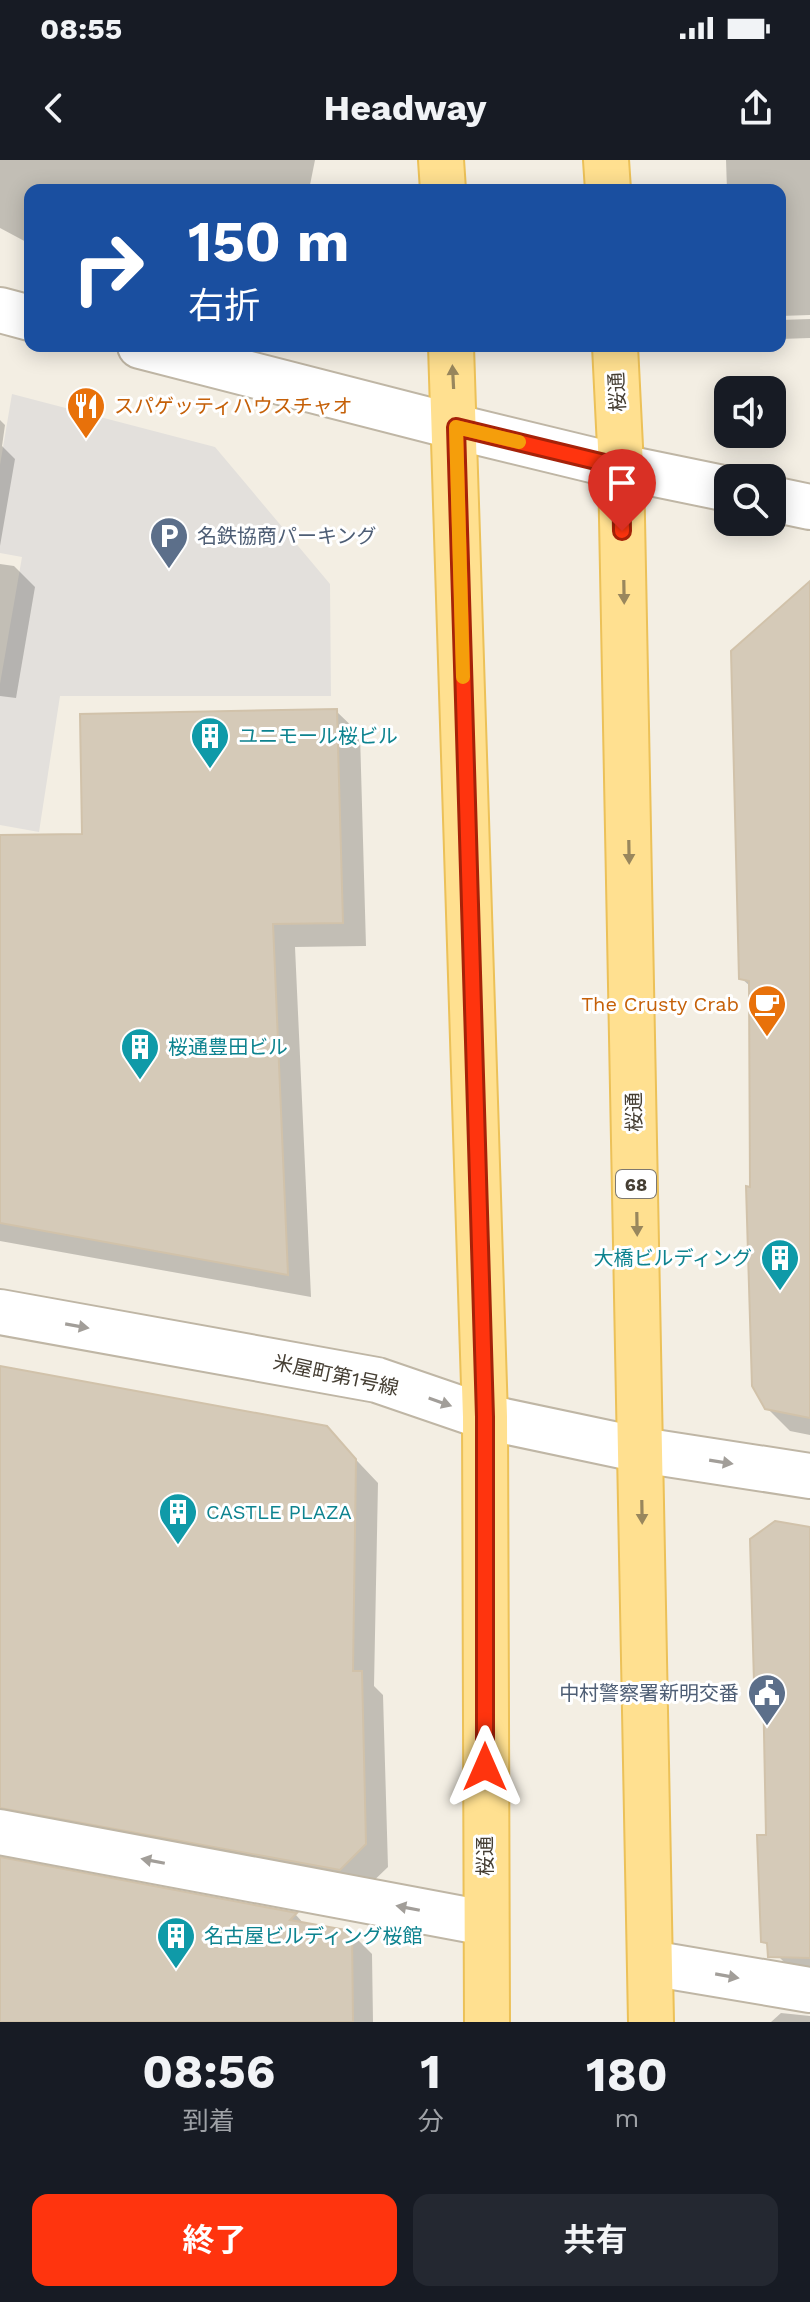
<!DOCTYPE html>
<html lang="ja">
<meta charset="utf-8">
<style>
:root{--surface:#171b24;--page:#242831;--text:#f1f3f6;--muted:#9ea1a6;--accent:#ff340e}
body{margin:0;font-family:"Work Sans","Noto Sans JP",sans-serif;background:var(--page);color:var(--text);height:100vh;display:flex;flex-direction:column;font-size:30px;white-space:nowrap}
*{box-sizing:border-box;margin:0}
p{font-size:26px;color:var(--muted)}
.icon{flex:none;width:44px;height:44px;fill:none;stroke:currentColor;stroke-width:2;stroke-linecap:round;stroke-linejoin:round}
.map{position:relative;height:1862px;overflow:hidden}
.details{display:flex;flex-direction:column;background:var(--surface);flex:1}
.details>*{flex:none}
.hud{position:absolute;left:24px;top:24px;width:762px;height:168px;border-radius:16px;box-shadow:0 4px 20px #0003;background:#1a4fa0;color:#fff;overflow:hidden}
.tools{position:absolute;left:714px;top:216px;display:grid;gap:16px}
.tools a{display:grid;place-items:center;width:72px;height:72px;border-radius:16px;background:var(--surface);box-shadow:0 4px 20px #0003;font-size:40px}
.pin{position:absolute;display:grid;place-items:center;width:68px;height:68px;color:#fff;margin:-82px -34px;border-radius:50% 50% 50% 0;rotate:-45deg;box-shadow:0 0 8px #0007}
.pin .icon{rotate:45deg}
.me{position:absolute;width:88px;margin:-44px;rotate:0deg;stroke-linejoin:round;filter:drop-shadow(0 0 6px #0008)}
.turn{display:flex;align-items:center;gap:28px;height:168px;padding:0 32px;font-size:36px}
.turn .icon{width:104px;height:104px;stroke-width:2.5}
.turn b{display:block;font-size:56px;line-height:68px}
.eta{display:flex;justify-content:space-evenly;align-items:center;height:136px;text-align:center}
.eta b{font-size:48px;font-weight:700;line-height:56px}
.cta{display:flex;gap:16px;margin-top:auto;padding:16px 32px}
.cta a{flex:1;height:92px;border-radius:16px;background:var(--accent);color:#fff;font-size:32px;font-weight:700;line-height:92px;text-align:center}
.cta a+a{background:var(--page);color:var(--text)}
.status{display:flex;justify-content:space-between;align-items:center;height:56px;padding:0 40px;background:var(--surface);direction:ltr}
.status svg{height:22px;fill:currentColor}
header{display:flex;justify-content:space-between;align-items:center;height:104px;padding:0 32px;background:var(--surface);font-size:36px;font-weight:700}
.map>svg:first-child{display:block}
</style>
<div class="status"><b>08:55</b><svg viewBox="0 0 49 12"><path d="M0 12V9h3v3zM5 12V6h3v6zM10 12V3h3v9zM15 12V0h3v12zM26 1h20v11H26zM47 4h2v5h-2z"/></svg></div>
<header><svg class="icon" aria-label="back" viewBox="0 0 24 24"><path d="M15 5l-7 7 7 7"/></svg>Headway<svg class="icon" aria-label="share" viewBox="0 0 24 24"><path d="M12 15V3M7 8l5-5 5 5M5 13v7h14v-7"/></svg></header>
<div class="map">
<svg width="810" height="1862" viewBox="0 0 810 1862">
<rect width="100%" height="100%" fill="#f3eee3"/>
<!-- parking -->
<path fill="#e3e0dc" d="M12 234 215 287 330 424 331 536H60L39 672 0 665V524L22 397 0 393V305Z"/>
<!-- shadow -->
<g fill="#0003">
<path d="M0 0H315L309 30H30V84L0 68Z"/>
<path d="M726 0H810V155L780 156V30H727Z"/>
<path d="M810 159V178L780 179V160Z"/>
<path d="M0 260 5 265 2 286 15 299 0 386Z"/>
<path d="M0 404 14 406 35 427 16 538 0 536Z"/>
<path d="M810 450V1275L790 1271 767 1248 752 1029 751 827 741 818Z"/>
<path d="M336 551 360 574 366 786 295 787 311 1137 0 1081V690L84 676Z"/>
<path d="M0 1209 326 1268 378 1323 374 1526 383 1535 388 1707 363 1731 30 1669 0 1642Z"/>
<path d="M810 1369V1807L785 1803 763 1781 768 1677 765 1531 756 1522Z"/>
<path d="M0 1699 296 1755 305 1765 351 1773 372 1794 373 1862H0Z"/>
<path d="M781 1853 810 1856V1862H771Z"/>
</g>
<!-- building -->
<g fill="#d5cab8" stroke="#d1c2aa" stroke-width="2">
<path d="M810 421V1258L765 1249 752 1226 746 1026 750 1027 749 821 739 819 731 491Z"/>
<path d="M337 549 343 763 273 764 288 1115 0 1063V675L82 674 80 554Z"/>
<path d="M0 1206 327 1266 356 1299 353 1511H362L366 1684 340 1710 0 1648Z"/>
<path d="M775 1361 810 1367V1798L768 1797 767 1783 761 1782 757 1675H766L763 1522H754L750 1379Z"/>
<path d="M0 1697 297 1753 290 1760 352 1771 353 1862H0Z"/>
</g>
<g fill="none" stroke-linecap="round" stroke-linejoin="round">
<!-- minor casing -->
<g stroke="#bfb6a5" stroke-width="48">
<g id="minor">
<path d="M0 150 30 158"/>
<path d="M140 186 456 267 621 307 728 329"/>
<path d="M772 339 810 347"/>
<path d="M0 1152 377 1220 485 1257 641 1290 810 1316"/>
<path d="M0 1672 485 1763"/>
<path d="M650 1803 810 1830"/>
</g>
</g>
<!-- major casing -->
<g stroke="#ecc158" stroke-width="48">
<g id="major">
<path d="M441 0 443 30"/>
<path d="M606 0 608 30"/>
<path d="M451 186 485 1257 487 1862"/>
<path d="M615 186 621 307 651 1862"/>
</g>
</g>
<!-- minor -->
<use href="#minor" stroke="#fff" stroke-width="44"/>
<!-- major -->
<use href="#major" stroke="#ffe090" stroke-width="44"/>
</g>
<!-- one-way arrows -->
<defs><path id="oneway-solid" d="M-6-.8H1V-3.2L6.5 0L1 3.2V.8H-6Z" transform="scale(2)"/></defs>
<g fill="#99875d">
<use href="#oneway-solid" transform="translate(453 217) rotate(-93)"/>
<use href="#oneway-solid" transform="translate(624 432) rotate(89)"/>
<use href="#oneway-solid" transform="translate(629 692) rotate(89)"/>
<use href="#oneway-solid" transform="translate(637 1064) rotate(89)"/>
<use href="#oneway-solid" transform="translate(642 1352) rotate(89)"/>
</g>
<g fill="#a29e99">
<use href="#oneway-solid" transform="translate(77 1166) rotate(10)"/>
<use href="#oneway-solid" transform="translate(440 1242) rotate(19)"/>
<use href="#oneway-solid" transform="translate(721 1302) rotate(9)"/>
<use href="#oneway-solid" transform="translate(153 1701) rotate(-169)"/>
<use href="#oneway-solid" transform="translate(408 1748) rotate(-169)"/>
<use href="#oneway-solid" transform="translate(727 1816) rotate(10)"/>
</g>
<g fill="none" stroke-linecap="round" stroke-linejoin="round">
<!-- route casing -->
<g stroke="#a62209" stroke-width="20">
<path id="route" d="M485 1607V1257L456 267 621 307 622 371"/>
</g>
<!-- route -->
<use href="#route" stroke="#ff340e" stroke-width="14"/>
<!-- slow -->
<path stroke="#f59e0b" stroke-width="14" d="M463 517 456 267 519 282"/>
</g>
<!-- icons -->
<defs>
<g id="restaurant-pin" transform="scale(2)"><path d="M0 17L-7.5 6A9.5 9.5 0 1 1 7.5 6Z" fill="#e8710a" stroke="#fff"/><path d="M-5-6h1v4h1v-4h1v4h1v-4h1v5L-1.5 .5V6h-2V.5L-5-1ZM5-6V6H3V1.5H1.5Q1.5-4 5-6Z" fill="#fff"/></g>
<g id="parking-pin" transform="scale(2)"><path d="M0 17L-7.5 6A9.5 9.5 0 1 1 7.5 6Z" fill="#5c6f8a" stroke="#fff"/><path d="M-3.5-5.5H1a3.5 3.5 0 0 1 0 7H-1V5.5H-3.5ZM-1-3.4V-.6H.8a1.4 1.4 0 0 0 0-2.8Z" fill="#fff"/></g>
<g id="building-pin" transform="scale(2)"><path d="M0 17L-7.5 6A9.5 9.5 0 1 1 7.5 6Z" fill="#0f9aa8" stroke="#fff"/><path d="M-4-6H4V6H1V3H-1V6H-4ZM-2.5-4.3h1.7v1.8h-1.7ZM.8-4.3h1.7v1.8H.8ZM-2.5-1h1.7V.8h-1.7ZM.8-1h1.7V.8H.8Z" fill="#fff"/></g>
<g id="cafe-pin" transform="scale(2)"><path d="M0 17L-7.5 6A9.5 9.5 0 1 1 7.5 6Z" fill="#e8710a" stroke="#fff"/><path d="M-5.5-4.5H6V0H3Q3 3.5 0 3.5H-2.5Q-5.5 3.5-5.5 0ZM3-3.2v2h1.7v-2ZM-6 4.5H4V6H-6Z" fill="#fff"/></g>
<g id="civic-pin" transform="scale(2)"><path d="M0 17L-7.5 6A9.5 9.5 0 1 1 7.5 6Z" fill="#5c6f8a" stroke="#fff"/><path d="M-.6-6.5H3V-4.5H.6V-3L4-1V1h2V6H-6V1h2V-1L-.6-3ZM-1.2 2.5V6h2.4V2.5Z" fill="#fff"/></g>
</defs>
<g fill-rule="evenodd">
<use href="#restaurant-pin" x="86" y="246"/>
<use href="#parking-pin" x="169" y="376"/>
<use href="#building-pin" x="210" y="576"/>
<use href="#cafe-pin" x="767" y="844"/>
<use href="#building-pin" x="140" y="887"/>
<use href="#building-pin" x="780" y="1098"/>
<use href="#building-pin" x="178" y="1352"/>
<use href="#civic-pin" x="767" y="1533"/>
<use href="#building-pin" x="176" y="1776"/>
</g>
<g text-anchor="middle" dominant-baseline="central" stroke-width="6" stroke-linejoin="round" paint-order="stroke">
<!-- shield labels -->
<rect fill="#fff" stroke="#7d7870" stroke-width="2" x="616" y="1010" width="40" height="28" rx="6"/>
<g font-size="18" font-weight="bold" fill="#453e33">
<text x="636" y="1024">68</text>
</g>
<!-- street labels -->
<g font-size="20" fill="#453e33" stroke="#fff">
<text transform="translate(617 232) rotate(-93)">桜通</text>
<text transform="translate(634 952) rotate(-91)">桜通</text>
<text transform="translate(336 1215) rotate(12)">米屋町第1号線</text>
<text transform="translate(485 1696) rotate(-90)">桜通</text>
</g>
<!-- food labels -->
<g font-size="20" fill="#c56008" stroke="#fff" text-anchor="start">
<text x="114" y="246">スパゲッティハウスチャオ</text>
<text x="739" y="844" text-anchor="end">The Crusty Crab</text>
</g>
<!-- service labels -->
<g font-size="20" fill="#4e5e75" stroke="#fff" text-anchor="start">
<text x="197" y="376">名鉄協商パーキング</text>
<text x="739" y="1533" text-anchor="end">中村警察署新明交番</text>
</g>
<!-- culture labels -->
<g font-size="20" fill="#0d838f" stroke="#fff" text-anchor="start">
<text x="238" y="576">ユニモール桜ビル</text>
<text x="168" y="887">桜通豊田ビル</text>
<text x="752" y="1098" text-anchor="end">大橋ビルディング</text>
<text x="206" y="1352">CASTLE PLAZA</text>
<text x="204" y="1776">名古屋ビルディング桜館</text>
</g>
</g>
</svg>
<div class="tools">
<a><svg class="icon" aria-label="sound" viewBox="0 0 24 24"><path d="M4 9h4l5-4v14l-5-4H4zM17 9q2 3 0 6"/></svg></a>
<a><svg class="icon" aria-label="search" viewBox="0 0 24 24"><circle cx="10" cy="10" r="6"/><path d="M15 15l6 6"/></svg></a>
</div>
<div class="pin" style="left:622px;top:371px;background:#d93025"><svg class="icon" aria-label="arrive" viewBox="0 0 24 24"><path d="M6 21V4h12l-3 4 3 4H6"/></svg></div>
<svg class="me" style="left:485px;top:1607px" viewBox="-20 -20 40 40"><path d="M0-17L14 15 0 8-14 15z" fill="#ff340e" stroke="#fff" stroke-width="4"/></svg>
<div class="hud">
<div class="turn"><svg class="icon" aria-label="right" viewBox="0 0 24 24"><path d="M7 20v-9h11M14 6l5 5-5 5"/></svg><div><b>150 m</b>右折</div></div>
</div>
</div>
<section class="details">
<div class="eta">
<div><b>08:56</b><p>到着</p></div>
<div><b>1</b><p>分</p></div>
<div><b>180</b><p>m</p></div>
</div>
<div class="cta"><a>終了</a><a>共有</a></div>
</section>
